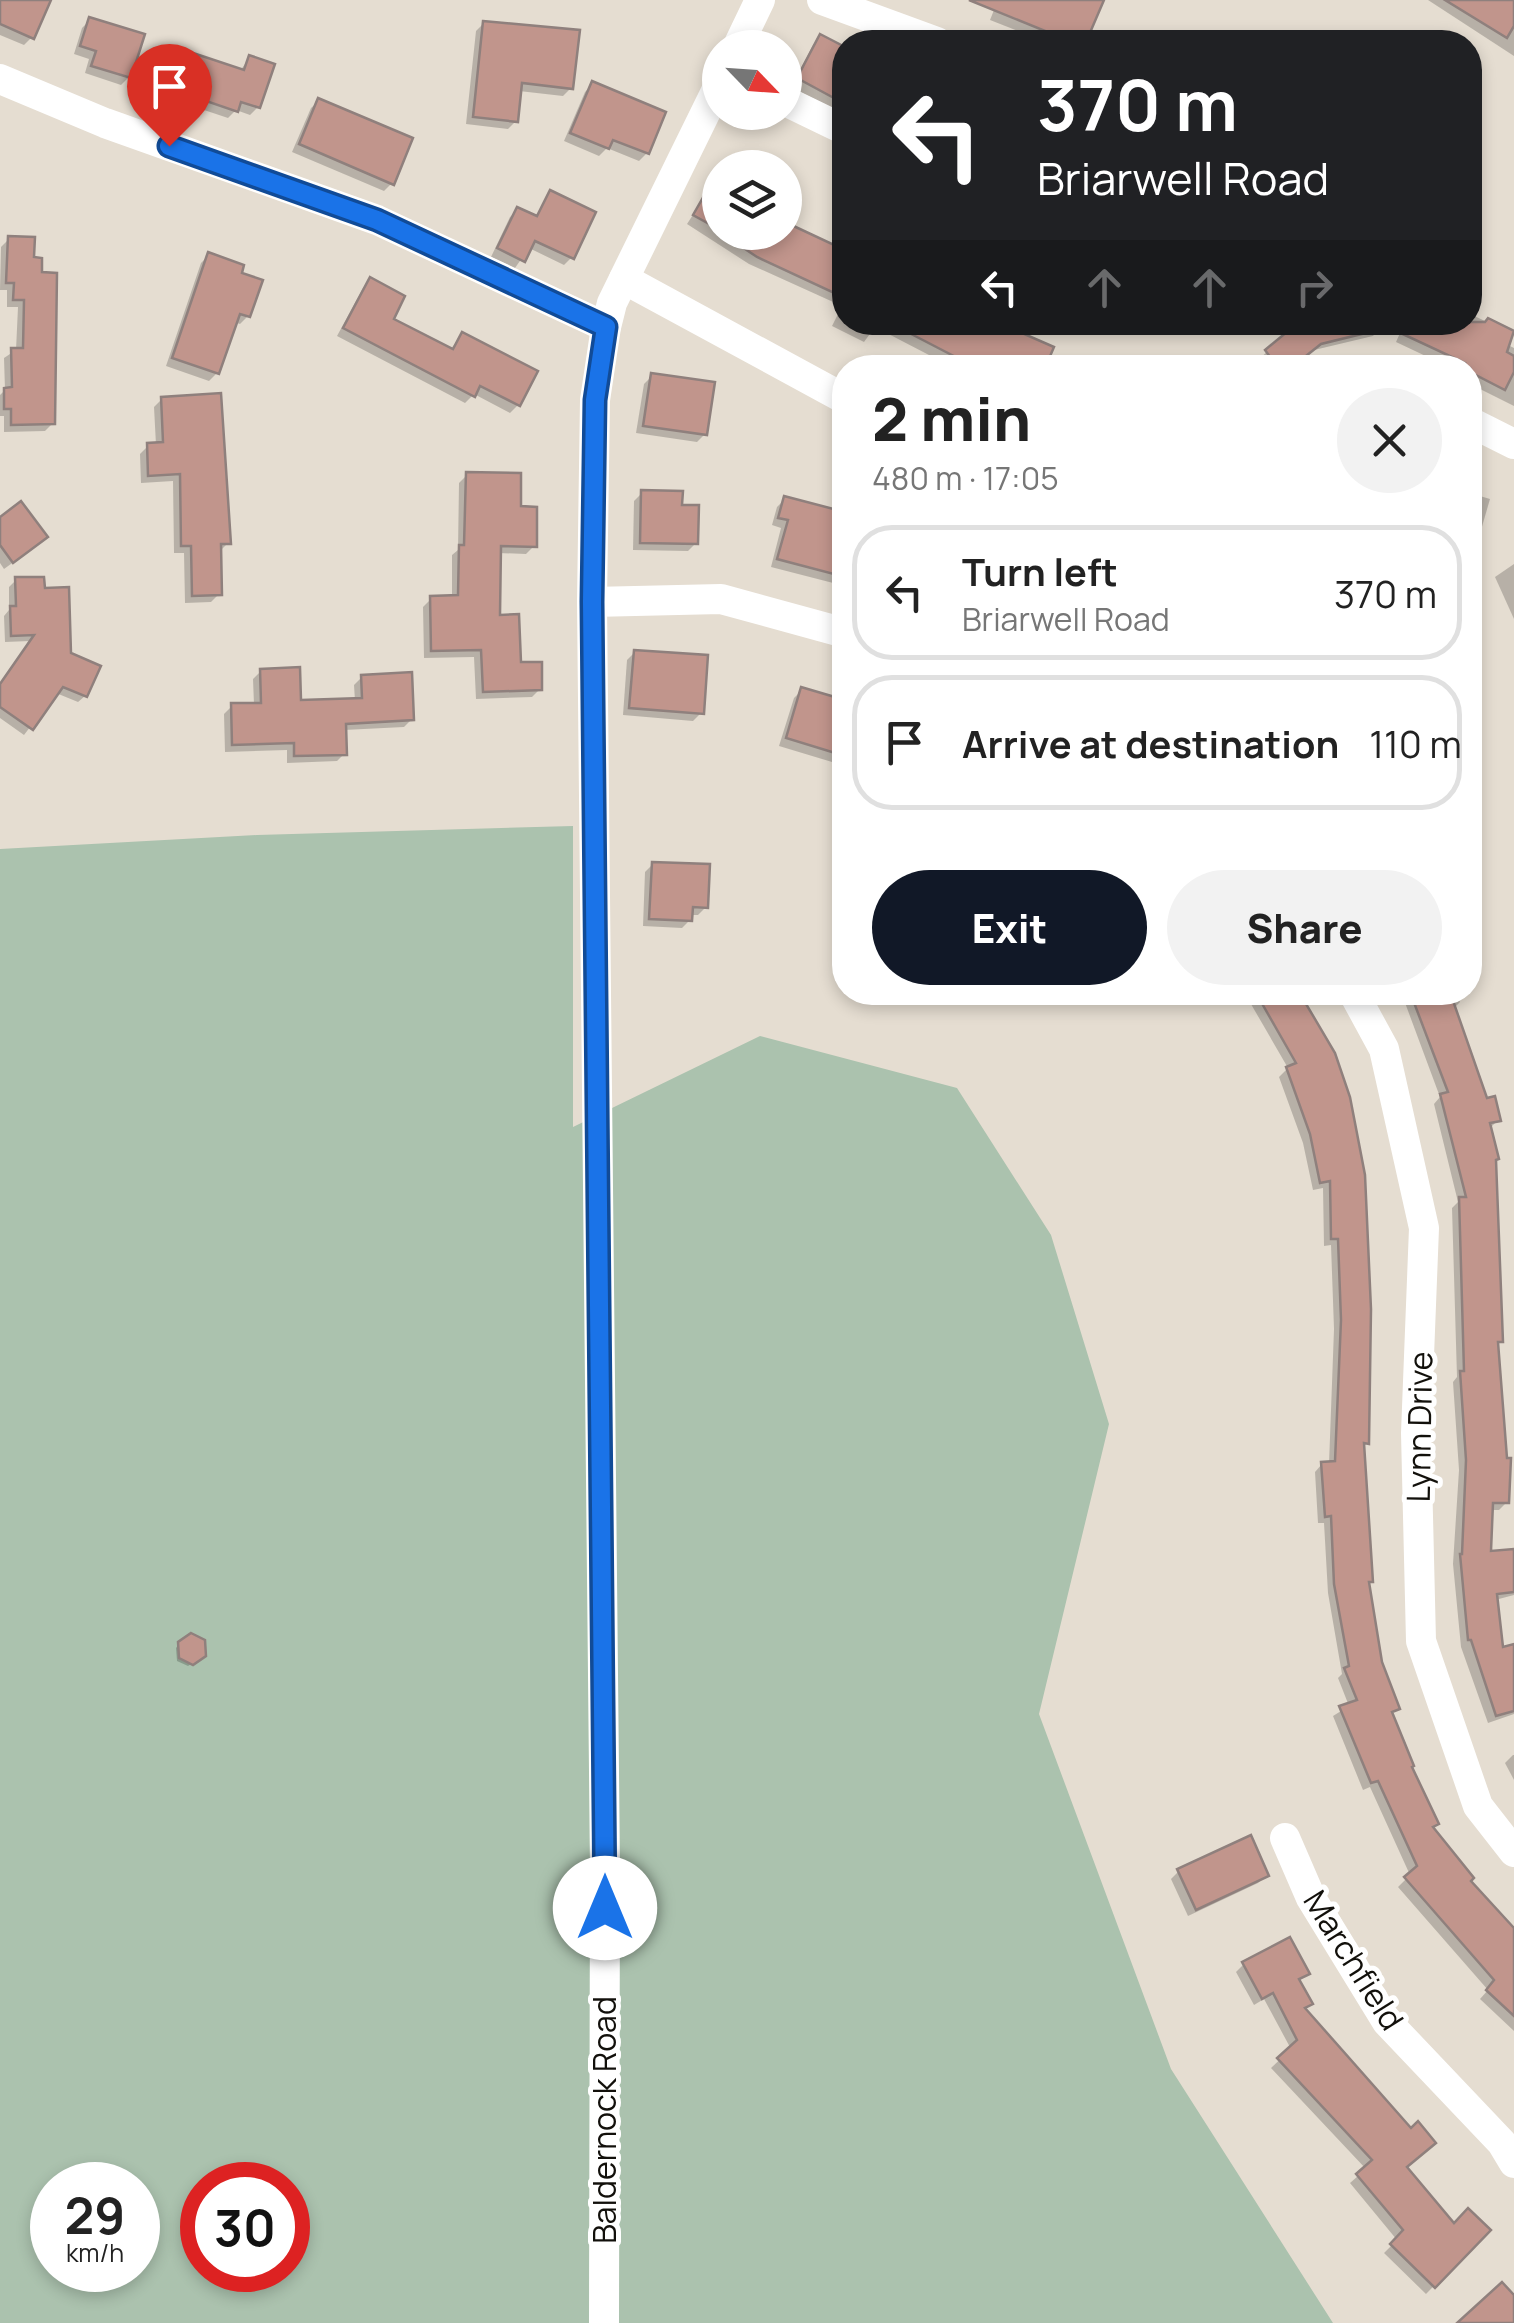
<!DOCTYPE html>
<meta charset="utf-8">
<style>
:root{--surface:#fff;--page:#f2f2f2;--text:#222;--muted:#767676;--line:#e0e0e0;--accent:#111827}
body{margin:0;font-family:Manrope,sans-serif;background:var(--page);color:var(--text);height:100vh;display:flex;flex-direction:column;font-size:38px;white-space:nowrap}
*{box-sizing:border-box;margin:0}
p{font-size:32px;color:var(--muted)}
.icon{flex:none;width:55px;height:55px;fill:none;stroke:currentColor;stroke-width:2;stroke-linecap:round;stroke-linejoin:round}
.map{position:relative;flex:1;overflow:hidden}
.panel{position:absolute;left:832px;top:355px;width:650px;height:650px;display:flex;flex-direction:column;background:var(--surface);border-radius:40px;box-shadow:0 5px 15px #0003}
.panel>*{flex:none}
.top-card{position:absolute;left:832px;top:30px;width:650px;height:305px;border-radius:40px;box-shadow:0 5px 15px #0003;background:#202124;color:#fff;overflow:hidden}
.needle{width:65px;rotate:115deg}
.controls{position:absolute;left:702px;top:30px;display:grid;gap:20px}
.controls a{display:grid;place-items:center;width:100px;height:100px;border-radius:50%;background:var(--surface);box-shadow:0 5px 15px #0003;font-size:50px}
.speed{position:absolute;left:30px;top:2162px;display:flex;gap:20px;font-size:50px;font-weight:700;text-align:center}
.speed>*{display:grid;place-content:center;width:130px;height:130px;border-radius:50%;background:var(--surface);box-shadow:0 5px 15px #0003;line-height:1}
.speed small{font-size:25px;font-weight:400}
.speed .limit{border:15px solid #d22;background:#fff;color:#111}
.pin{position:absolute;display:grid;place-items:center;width:85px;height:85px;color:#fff;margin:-102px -42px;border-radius:50% 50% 50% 0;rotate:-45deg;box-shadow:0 0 10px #0007}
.pin .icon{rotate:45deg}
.me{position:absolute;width:110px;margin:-55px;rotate:0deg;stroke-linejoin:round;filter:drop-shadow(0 0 8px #0008)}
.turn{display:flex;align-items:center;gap:35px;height:210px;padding:0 40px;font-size:45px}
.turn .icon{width:130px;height:130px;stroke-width:2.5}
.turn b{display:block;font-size:70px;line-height:85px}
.lanes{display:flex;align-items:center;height:95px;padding:0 40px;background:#0003;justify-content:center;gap:50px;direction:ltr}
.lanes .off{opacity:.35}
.round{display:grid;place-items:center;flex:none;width:105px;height:105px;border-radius:52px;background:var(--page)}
.headline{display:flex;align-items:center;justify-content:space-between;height:170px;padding:0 40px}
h1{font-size:60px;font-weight:800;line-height:75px}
.action{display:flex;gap:20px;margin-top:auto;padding:20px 40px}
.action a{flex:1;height:115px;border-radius:60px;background:var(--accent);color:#fff;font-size:40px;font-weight:800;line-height:115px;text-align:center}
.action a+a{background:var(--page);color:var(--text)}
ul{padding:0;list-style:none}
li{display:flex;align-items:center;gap:30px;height:135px;margin:0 20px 15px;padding:0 20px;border:5px solid var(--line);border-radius:40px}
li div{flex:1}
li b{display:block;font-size:38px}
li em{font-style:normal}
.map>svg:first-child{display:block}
</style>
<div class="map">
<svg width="1514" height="2323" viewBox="0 0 1514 2323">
<rect width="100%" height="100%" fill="#e5ddd1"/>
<!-- green -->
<path fill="#abc2ae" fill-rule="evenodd" d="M573 826V1127L760 1036 957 1088 1051 1235 1109 1424 1039 1714 1171 2069 1333 2323H0V849L257 835ZM52 2185H138V2270H52ZM202 2185H288V2270H202Z"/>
<!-- shadow -->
<g fill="#0003">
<path d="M0 0H48L32 37 24 45 0 35Z"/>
<path d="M998 0H1084L1099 6 1084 42H1046L990 20Z"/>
<path d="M1428 0H1514V56Z"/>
<path d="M90 20 129 77 121 85 85 73 89 59 74 54 82 28Z"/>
<path d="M484 23 571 88 563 96 519 91 516 121 508 129 466 124 476 31Z"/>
<path d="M1155 32 1183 42H1146Z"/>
<path d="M821 37 845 50V115L791 87 813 45Z"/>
<path d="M191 55 240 71 250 57 258 107 250 115 236 110 228 118 171 99 183 62Z"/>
<path d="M593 84 647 153 639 161 607 148 599 156 564 141 585 92Z"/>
<path d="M319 101 392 183 384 191 292 152 311 108Z"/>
<path d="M711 187 720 192V232H785V227L842 251 845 249V322H991L1042 368H954L875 327 864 342 832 326 842 306 749 264 687 224Z"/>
<path d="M551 193 572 257 564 265 529 248 515 268 491 257 510 217 518 210 535 217Z"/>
<path d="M9 239 32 260 53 423 45 431 4 432V416H0V395L5 390 4 358 16 350 18 307H7V290H0L1 247Z"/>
<path d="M209 255 248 316 240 324 234 322 217 373 209 381 166 366 201 263Z"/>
<path d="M371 280 390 320 450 350 462 335 518 405 510 413 474 394 465 403 337 336 363 288Z"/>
<path d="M1470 314 1513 334 1508 345 1514 348V406L1470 384V368H1451L1396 342 1405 322H1470Z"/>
<path d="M1272 322H1379L1380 328 1373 336 1310 351 1289 368H1265L1259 359 1284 337Z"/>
<path d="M652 376 705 434 697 442 636 433 644 384Z"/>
<path d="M162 399 228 543 220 551 219 594 211 602 185 603 184 553H174L173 481 141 483 140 454 148 446 156 445 154 407Z"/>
<path d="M467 475 518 509 534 546 526 554 498 553 497 617 518 665 540 689 532 697 476 699 474 657 424 658 423 607 431 599 452 598V555L458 550 459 483Z"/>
<path d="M642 493 680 507 696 543 688 551 633 550 634 501Z"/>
<path d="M1470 493 1490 499 1481 530 1473 538 1470 537Z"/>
<path d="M785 499 838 513 845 508V577L837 584 771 567 781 528 772 525 777 507Z"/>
<path d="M0 520 37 545 4 569 0 563Z"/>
<path d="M1514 564V619L1495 577Z"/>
<path d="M16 580 42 591 85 696 78 702 56 693 24 735 0 718V685L30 641 5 642 4 616 9 610V587Z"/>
<path d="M635 652 701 713 693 721 623 715 627 660Z"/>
<path d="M261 671 299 703 355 701 354 685 362 677 412 719 404 727 344 730V754L337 761 287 763V750L225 752 224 714 232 706 254 705 253 679Z"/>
<path d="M802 690 845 703V739L840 754 832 762 779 746 794 698Z"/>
<path d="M653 864 706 907 698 915H690V920L682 928 643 926 645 872Z"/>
<path d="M1244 992H1298L1333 1054 1366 1442 1362 1447 1370 1581 1367 1584 1379 1662 1397 1708 1391 1715 1431 1829 1514 1938V2031L1480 1999 1488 1990 1398 1887 1410 1875 1370 1787 1363 1790 1333 1716 1349 1706 1338 1678 1342 1674 1328 1593 1324 1523H1318L1315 1472 1322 1464H1329L1334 1329 1331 1245 1324 1246 1323 1188 1313 1190 1303 1143 1279 1077 1288 1068Z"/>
<path d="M1401 992H1456L1460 1002 1453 1009 1486 1101 1498 1120 1489 1129 1494 1161 1501 1341 1496 1346 1507 1502 1499 1510H1490L1488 1554 1514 1551V1595L1495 1600 1501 1651 1514 1646V1714L1488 1723 1461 1647 1453 1564 1459 1470 1453 1382 1457 1377 1452 1208 1458 1202 1434 1104 1440 1097Z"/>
<path d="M179 1644 200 1658 188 1666 177 1661 176 1648Z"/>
<path d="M1513 1755H1514V1780L1505 1763Z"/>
<path d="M1179 1871 1266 1876 1258 1883 1188 1916 1171 1879Z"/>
<path d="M1244 1964 1307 1974 1298 1982 1303 2010 1404 2167 1454 2226 1488 2230 1426 2294 1384 2253 1397 2240 1350 2183 1366 2169 1271 2068 1291 2049 1264 1999 1254 2005 1236 1972Z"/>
</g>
<!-- building -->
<g fill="#c1958c" stroke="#8f807d" stroke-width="2.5">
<path d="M0 0H51L34 39 0 24Z"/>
<path d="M969 0H1104L1086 42H1072Z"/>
<path d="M1445 0H1514V26L1507 38Z"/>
<path d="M89 17 145 34 131 78 91 66 96 51 80 46Z"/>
<path d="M483 21 580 30 573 89 522 83 518 122 473 117Z"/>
<path d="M820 34 845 47V104L797 78Z"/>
<path d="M190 52 244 70 249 55 275 64 260 108 241 102 238 112 177 91Z"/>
<path d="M592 81 666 112 649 154 613 140 609 149 570 133Z"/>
<path d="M318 98 413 138 394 185 299 144Z"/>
<path d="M720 168V230L693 215Z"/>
<path d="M550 190 596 212 574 259 535 241 525 262 497 248 517 207 537 216Z"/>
<path d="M785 222 845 250V298L757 257 720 232H785Z"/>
<path d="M8 236 35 237 34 257 42 258V272L57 273 55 424 11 425V409H4V388L12 387 11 348H23L24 300H13L14 283H6Z"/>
<path d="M208 252 244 265 242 273 263 280 250 317 240 314 219 374 172 358Z"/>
<path d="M370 277 405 296 394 319 453 349 462 332 538 371 520 406 480 386 475 397 343 328Z"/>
<path d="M1488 318 1514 331 1507 352 1514 356V372L1505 390 1470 372V368H1462L1465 363 1377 322H1485Z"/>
<path d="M888 322H997L1054 347 1045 368H977Z"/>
<path d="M1299 322H1373L1374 331 1321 344 1291 368H1278L1265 350Z"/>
<path d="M651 373 715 382 707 435 643 426Z"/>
<path d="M221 393 231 544H221L222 595 192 596 191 546H181L180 474 148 476 147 443 163 442 161 397Z"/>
<path d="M466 472 521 473V506L537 507V547L501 546 500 615 519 614 521 662H542V690L483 692 481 650 431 651 430 596 458 595 459 545H464Z"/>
<path d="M641 490 683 491 682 505H699L698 544 640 543Z"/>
<path d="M784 496 845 512V577L777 559 788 520 778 518Z"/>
<path d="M21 501 48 537 13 563 0 545V517Z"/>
<path d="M15 577H44L45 588 69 587 71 653 101 666 87 697 63 687 33 730 0 707V684L34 635 11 636 10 606H16Z"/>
<path d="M634 650 708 655 704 714 629 708Z"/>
<path d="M300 667 301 700 362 698 361 675 412 672 414 720 346 724 347 755 294 756V743L232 745 231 703H261L260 669Z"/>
<path d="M801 687 845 700V756L786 738Z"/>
<path d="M652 862 710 864 708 908 693 907 692 921 649 919Z"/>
<path d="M1273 992H1299L1335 1053 1350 1097 1365 1175 1371 1309 1369 1444 1364 1443 1373 1582H1369L1382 1662 1400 1709 1392 1712 1414 1766 1412 1767 1439 1824 1433 1827 1474 1878 1471 1881 1514 1928V2016L1486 1990 1494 1980 1404 1877 1417 1866 1378 1781 1371 1783 1339 1706 1357 1700 1344 1668 1349 1666 1334 1584 1331 1516 1325 1517 1321 1462 1335 1461 1341 1320 1338 1239H1331L1330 1181 1320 1183 1310 1134 1286 1067 1296 1063 1260 1000Z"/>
<path d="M1410 992H1450L1487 1098 1495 1096 1501 1121 1490 1123 1499 1159 1496 1160 1503 1342H1498L1507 1458H1511L1509 1503H1493L1491 1551 1514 1549V1592L1497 1594 1503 1647 1514 1644V1711L1496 1716 1471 1640H1468L1460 1554H1462L1466 1460 1460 1371H1464L1459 1197H1466L1440 1094 1448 1092Z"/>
<path d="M191 1633 205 1640 206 1656 193 1665 179 1658 178 1642Z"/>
<path d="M1251 1835 1269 1876 1196 1910 1177 1869Z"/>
<path d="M1290 1937 1310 1974 1299 1979 1313 2004 1305 2008 1411 2128 1418 2121 1436 2143 1407 2167 1454 2223 1468 2208 1491 2230 1435 2288 1390 2244 1403 2230 1356 2174 1372 2160 1277 2058 1297 2040 1273 1993 1262 1999 1242 1962Z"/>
<path d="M1502 2282 1514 2295V2323H1457Z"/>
</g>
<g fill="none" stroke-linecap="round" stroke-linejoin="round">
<!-- street -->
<g stroke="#fff" stroke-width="30">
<path d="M822 0 937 42"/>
<path d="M737 48 760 0"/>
<path d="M0 79 105 123 377 220 606 327"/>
<path d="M785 101 845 130"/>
<path d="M624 279 845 399"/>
<path d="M1470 422 1514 444"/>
<path d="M592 602 721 599 845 633"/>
<path d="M1353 992 1384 1049 1424 1228 1416 1433 1421 1641 1478 1806 1514 1852"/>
<path d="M1285 1838 1311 1898 1387 2022 1502 2143 1514 2163"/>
<path d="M604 2323 605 1870 592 602 595 400 606 327 612 303 720 83"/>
</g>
</g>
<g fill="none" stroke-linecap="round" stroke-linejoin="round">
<!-- route casing -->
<g stroke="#114b97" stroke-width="25">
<path id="route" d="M169 146 377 220 606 327 595 400 592 602 605 1908"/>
</g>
<!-- route -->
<use href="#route" stroke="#1a73e8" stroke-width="18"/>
</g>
<g text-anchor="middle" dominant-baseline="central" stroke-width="10" stroke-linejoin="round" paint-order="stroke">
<!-- street labels -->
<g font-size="32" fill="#12100b" stroke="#fff">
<text transform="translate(1419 1427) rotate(-89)">Lynn Drive</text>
<text transform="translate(1354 1960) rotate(58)">Marchfield</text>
<text transform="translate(604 2120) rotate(-90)">Baldernock Road</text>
</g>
</g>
</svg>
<div class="controls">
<a><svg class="needle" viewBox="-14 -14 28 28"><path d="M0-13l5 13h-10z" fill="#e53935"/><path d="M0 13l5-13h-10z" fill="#767676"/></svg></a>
<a><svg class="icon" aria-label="layers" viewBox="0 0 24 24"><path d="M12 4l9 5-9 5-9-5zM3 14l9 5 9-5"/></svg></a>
</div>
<div class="speed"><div>29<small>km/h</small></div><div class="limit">30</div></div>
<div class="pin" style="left:169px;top:146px;background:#d93025"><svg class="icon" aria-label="arrive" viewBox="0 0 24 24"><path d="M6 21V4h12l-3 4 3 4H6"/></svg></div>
<svg class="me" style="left:605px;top:1908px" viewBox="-20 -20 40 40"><circle r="19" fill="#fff"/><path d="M0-13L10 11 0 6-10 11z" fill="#1a73e8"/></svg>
<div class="top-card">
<div class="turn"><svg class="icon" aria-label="left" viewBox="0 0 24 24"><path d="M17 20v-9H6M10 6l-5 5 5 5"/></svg><div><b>370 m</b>Briarwell Road</div></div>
<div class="lanes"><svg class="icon" aria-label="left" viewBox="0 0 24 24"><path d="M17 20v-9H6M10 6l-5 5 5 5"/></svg><svg class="icon off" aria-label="ahead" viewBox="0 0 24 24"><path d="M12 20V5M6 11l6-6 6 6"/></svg><svg class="icon off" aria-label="ahead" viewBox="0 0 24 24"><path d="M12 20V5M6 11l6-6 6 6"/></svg><svg class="icon off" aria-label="right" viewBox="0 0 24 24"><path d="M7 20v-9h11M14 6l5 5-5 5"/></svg></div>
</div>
<section class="panel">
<div class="headline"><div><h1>2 min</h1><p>480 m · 17:05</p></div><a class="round"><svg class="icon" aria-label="close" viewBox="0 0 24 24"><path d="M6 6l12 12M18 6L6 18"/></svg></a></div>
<ul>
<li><svg class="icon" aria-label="left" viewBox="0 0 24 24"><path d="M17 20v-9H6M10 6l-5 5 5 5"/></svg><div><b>Turn left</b><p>Briarwell Road</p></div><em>370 m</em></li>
<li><svg class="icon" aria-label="arrive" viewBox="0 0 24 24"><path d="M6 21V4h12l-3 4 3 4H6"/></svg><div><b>Arrive at destination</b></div><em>110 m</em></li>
</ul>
<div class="action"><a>Exit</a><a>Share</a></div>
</section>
</div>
